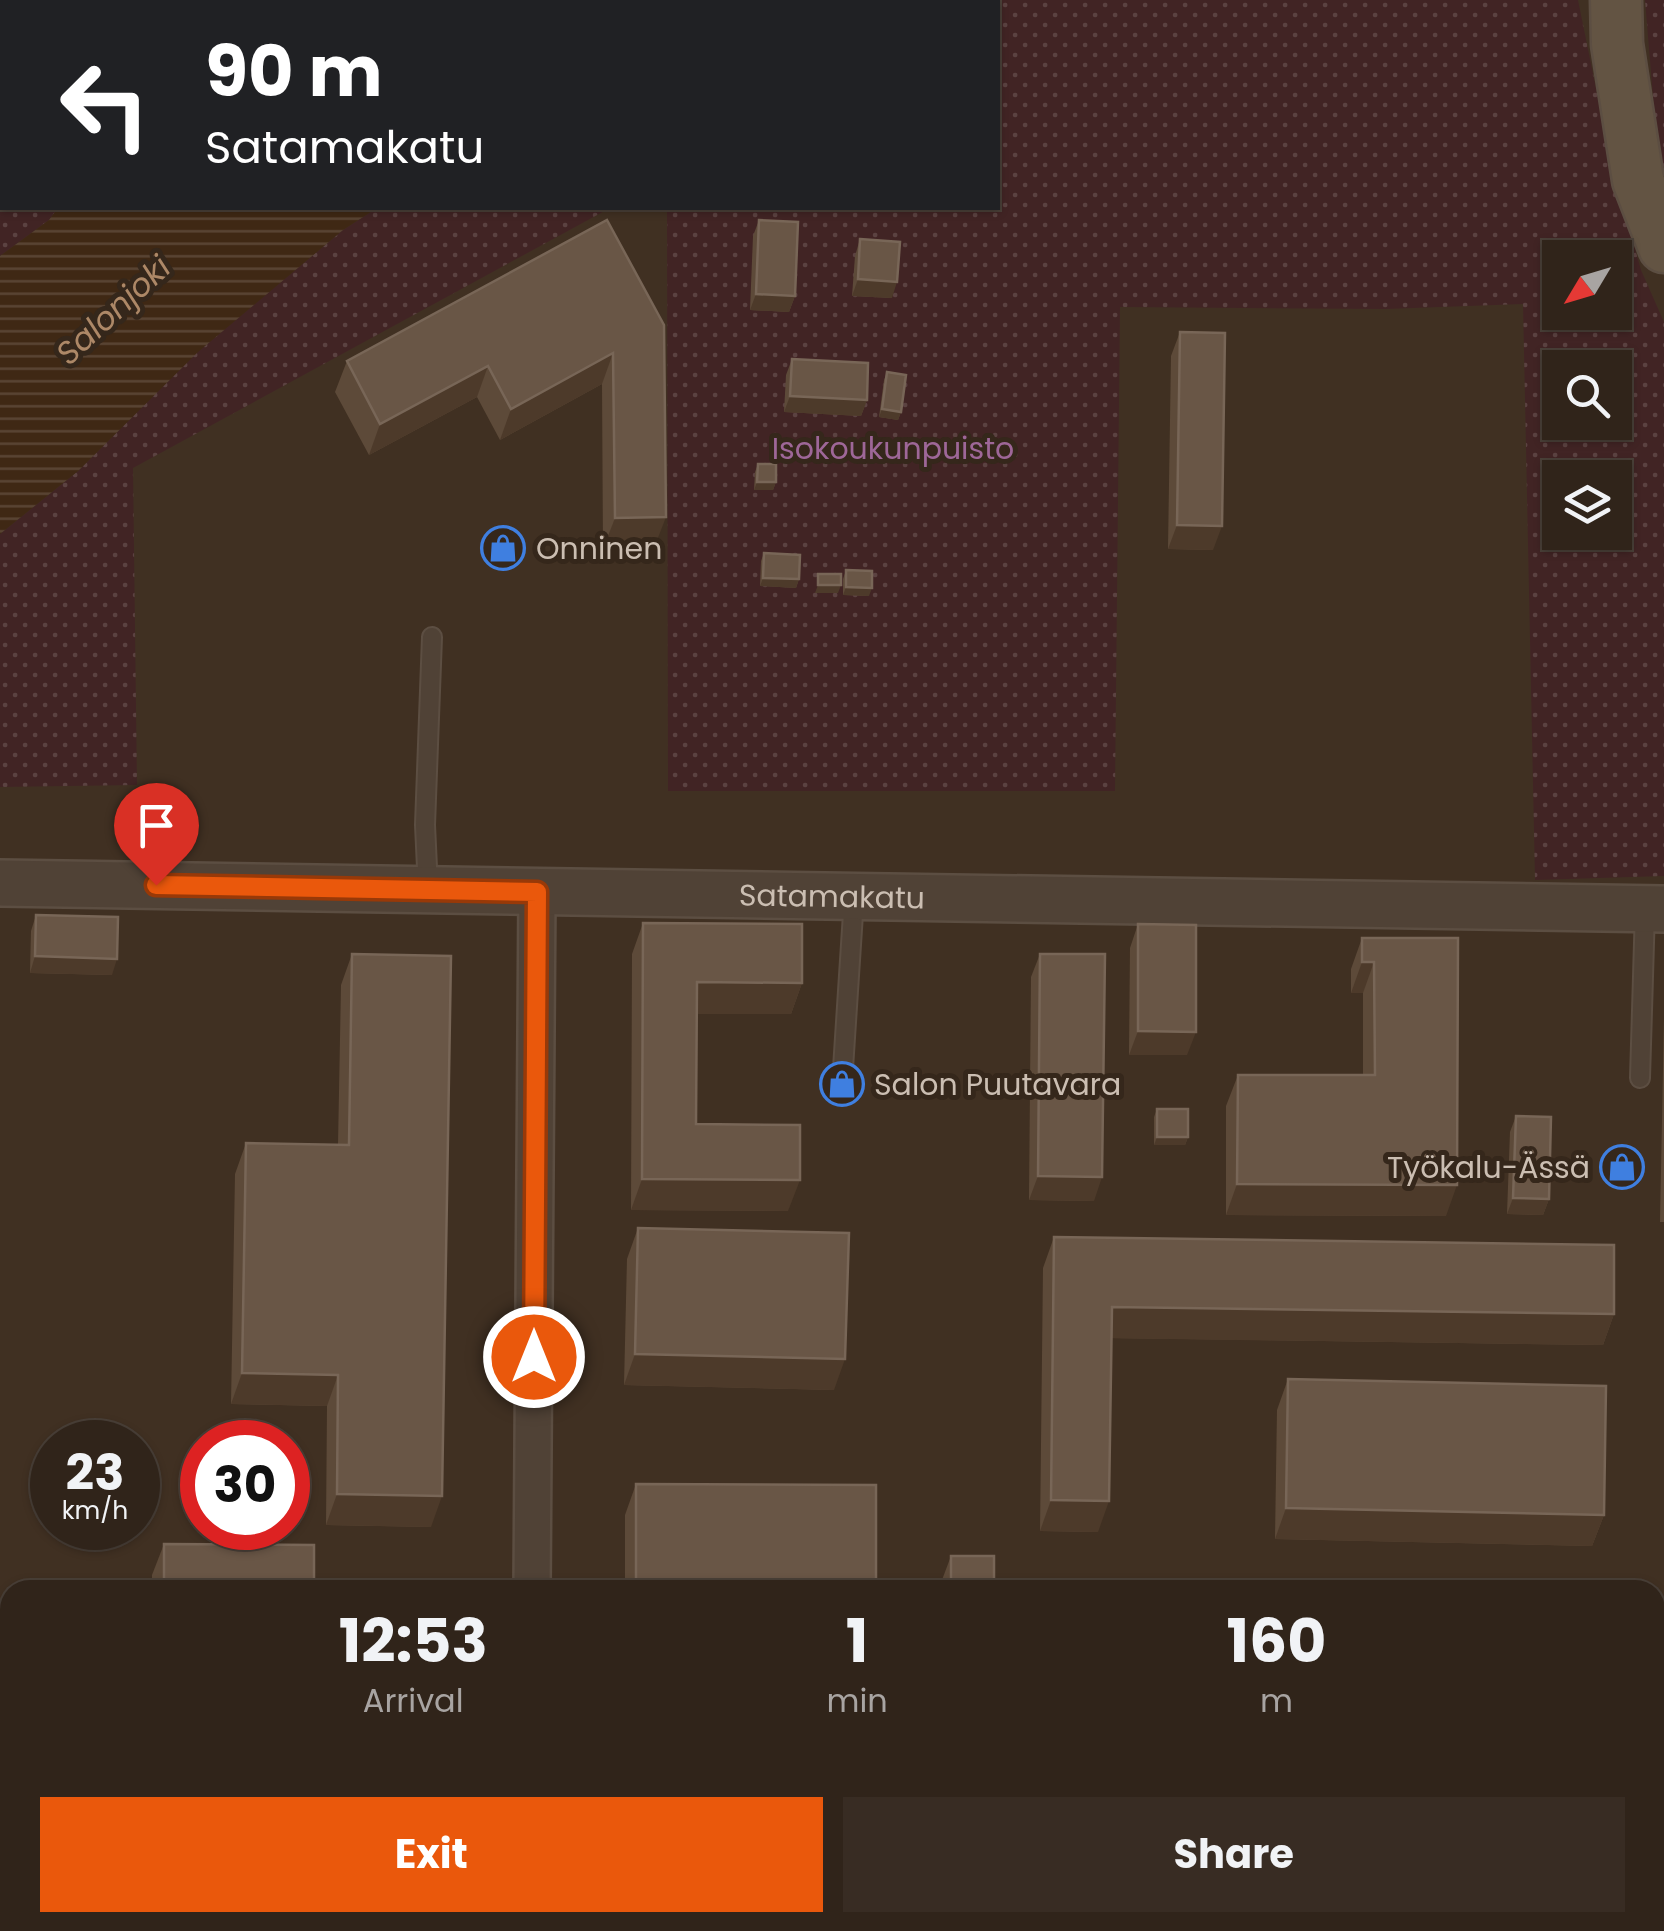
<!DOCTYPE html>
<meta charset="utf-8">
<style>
:root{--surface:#30241a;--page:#382c23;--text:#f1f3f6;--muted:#a8a4a2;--line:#4b4139;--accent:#ea580c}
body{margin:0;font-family:Poppins,sans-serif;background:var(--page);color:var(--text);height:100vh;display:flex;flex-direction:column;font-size:38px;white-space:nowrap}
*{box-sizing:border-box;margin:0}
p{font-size:32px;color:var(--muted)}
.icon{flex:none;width:55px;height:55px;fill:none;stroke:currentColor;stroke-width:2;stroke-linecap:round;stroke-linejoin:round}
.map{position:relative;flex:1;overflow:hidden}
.details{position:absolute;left:0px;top:1580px;width:1665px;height:352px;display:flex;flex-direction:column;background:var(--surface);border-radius:30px 30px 0 0;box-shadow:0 2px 8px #0004,0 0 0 2px var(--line)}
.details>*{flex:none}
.hud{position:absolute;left:0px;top:0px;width:1000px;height:210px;box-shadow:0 2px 8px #0004,0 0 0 2px var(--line);background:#202124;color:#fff;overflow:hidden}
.needle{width:65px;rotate:232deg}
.tools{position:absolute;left:1542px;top:240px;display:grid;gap:20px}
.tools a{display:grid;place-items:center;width:90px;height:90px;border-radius:0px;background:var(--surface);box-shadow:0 2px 8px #0004,0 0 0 2px var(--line);font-size:50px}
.speed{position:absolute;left:30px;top:1420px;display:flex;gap:20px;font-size:50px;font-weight:700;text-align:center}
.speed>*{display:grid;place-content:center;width:130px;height:130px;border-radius:50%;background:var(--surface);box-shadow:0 2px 8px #0004,0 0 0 2px var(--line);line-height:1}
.speed small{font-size:25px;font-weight:400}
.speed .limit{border:15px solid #d22;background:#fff;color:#111}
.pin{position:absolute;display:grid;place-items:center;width:85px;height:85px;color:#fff;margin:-102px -42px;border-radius:50% 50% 50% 0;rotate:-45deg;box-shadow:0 0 10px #0007}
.pin .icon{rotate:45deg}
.me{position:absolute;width:110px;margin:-55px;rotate:0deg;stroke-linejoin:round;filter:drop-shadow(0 0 8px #0008)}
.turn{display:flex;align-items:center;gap:35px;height:210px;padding:0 40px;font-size:45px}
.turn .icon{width:130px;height:130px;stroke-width:2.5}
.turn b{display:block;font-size:70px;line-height:85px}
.eta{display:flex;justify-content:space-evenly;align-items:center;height:170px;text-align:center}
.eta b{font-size:60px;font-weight:700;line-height:70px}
.action{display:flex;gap:20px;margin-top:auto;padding:20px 40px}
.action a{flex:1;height:115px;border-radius:0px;background:var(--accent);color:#fff;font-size:40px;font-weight:700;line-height:115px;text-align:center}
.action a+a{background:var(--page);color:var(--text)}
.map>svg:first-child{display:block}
</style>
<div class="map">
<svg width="1664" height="1931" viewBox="0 0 1664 1931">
<defs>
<pattern id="grass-dots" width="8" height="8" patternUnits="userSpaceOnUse" patternTransform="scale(2.5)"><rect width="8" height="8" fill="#412424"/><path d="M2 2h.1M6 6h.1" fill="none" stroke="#5b4241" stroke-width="1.8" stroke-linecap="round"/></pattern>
<pattern id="water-rules" width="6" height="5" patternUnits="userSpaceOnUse" patternTransform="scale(2.5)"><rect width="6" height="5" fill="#3f2814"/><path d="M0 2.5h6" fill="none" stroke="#594534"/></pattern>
</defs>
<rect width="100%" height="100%" fill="#403022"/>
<!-- grass -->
<g fill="url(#grass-dots)" fill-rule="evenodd">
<path d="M827 0H1578L1612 167 1641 270 1664 322V876L1535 880 1523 304 1386 309 1120 307 1115 791H668L667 208H998V2H818ZM1560 258H1615V312H1560ZM1560 368H1615V422H1560ZM1560 478H1615V532H1560Z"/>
<path d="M1645 0H1664V170H1659Z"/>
<path d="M2 138V208H58L49 220 0 256V140Z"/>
<path d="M377 208H610L133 468 137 785 0 787V534L78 471 197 352 343 230Z"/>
</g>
<!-- water -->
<g fill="url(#water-rules)">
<path d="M335 0H827L818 2H330Z"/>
<path d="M58 208H377L343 230 198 352 78 471 0 534V256L49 220Z"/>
</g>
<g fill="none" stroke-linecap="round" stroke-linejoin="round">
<!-- service casing -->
<g stroke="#5c4e42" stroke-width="22">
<g id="service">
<path d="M428 889 425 825 432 637"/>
<path d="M1640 1078 1645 909"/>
<path d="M842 1084 854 898"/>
</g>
</g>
<!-- minor casing -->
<g stroke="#5c4e42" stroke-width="40">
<g id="minor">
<path d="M532 1590 537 892"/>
<path d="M530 1931V1922"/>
</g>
</g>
<!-- tertiary casing -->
<g stroke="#5c4e42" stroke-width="50">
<g id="tertiary">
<path id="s1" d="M0 883 1664 909"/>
</g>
</g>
<!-- secondary casing -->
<g stroke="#5c4e42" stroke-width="55">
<path id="secondary" d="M1616 0 1617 44 1638 180 1664 247"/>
</g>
<!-- service -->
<use href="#service" stroke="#504236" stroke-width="18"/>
<!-- minor -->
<use href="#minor" stroke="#504236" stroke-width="35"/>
<!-- tertiary -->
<use href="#tertiary" stroke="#504236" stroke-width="45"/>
<!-- secondary -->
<use href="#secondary" stroke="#635443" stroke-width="50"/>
</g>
<!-- wall -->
<g fill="#5d4a39">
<path d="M607 220 654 548 603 549 602 384 500 440 477 397 369 455 335 392 347 361Z"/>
<path d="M759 220 795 296 789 312 750 310 753 236Z"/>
<path d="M860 239 892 298 852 296 855 256Z"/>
<path d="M1180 332 1213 550 1168 549 1171 356Z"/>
<path d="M792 359 867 400 861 416 784 412 786 375Z"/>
<path d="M887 372 901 412 898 420 879 417 884 380Z"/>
<path d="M758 464 776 482 773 490H754L755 472Z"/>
<path d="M764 553 799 579 796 588 760 586 761 561Z"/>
<path d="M846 570 869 596 843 595V579Z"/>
<path d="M36 915 112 975 30 973 31 931Z"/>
<path d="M643 923 802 983 791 1014H697L696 1124 788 1211 631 1210 632 954Z"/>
<path d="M1138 924 1187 1055H1129L1130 948Z"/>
<path d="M1362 938H1458L1446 1216 1226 1215V1106L1238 1075H1363V993H1351V969Z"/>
<path d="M352 954 431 1527 326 1525 327 1406 231 1404 235 1174 246 1143 338 1145 341 985Z"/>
<path d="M1040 954 1094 1201 1029 1200 1031 977Z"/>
<path d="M1664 1018V1222H1660Z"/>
<path d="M1157 1109 1188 1137 1185 1145H1154V1117Z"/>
<path d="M1516 1116 1549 1199 1543 1215 1507 1214 1510 1132Z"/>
<path d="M638 1228 834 1390 624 1385 627 1259Z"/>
<path d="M1054 1237 1614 1314 1603 1345 1111 1338 1098 1532 1040 1531 1043 1268Z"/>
<path d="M1288 1379 1604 1515 1592 1546 1275 1539 1277 1410Z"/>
<path d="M636 1484 876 1590H625V1515Z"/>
<path d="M164 1544 314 1590H152V1575Z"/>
<path d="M951 1556 994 1590H942V1580Z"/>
<path d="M159 1922H260L259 1931H159Z"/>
<rect x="621" y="1922" width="381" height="9"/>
<rect x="1083" y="1922" width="391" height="9"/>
</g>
<!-- shaded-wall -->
<g fill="#4d3a2a">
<path d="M0 0H114L113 2H2V23L0 24Z"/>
<path d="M858 279 897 282 892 298 852 296Z"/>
<path d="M756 294 795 296 789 312 750 310Z"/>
<path d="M613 353 602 384 500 440 511 409Z"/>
<path d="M488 366 477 397 369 455 380 424Z"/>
<path d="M790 396 867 400 861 416 784 412Z"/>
<path d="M882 409 901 412 898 420 879 417Z"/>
<path d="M757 482H776L773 490H754Z"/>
<path d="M666 517 654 548 603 549 615 518Z"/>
<path d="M1177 525 1222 526 1213 550 1168 549Z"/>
<path d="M763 578 799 579 796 588 760 586Z"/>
<path d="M818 585H841L838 593H815Z"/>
<path d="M846 587 872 588 869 596 843 595Z"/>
<path d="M35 956 117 959 112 975 30 973Z"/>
<path d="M1362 962H1374L1363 993H1351Z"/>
<path d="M697 982 802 983 791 1014H686Z"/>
<path d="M1138 1031 1196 1032 1187 1055H1129Z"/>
<path d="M1157 1137H1188L1185 1145H1154Z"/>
<path d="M1038 1176 1102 1177 1094 1201 1029 1200Z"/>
<path d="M642 1179 800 1180 788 1211 631 1210Z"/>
<path d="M1237 1184 1457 1185 1446 1216 1226 1215Z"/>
<path d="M1513 1198 1549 1199 1543 1215 1507 1214Z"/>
<path d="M1112 1307 1614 1314 1603 1345 1100 1338Z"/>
<path d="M635 1354 845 1359 834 1390 624 1385Z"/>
<path d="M242 1373 338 1375 327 1406 231 1404Z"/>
<path d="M337 1494 442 1496 431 1527 326 1525Z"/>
<path d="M1051 1500 1109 1501 1098 1532 1040 1531Z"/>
<path d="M1286 1508 1604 1515 1592 1546 1275 1539Z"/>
</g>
<!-- building -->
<g fill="#695646" stroke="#786657" stroke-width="2.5">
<path d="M607 220 664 325 666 517 615 518 613 353 511 409 488 366 380 424 347 361Z"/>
<path d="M759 220 798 222 795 296 756 294Z"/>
<path d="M860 239 900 242 897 282 858 279Z"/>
<path d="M1180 332 1225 333 1222 526 1177 525Z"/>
<path d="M792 359 868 363 867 400 790 396Z"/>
<path d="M887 372 906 375 901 412 882 409Z"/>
<path d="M758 464H776V482H757Z"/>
<path d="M764 553 800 555 799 579 763 578Z"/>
<path d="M846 570 872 571V588L846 587Z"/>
<rect x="818" y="574" width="23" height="11"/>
<path d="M36 915 118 917 117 959 35 956Z"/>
<path d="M643 923 802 924V983L697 982 696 1124 800 1125V1180L642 1179Z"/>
<path d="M1138 924 1196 925V1032L1138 1031Z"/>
<path d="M1362 938H1458L1457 1185 1237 1184 1238 1075H1375L1374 962H1362Z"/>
<path d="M352 954 451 956 442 1496 337 1494 338 1375 242 1373 246 1143 349 1145Z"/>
<path d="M1040 954H1105L1102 1177 1038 1176Z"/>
<rect x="1157" y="1109" width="31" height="28"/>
<path d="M1516 1116 1551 1117 1549 1199 1513 1198Z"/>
<path d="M638 1228 849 1233 845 1359 635 1354Z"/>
<path d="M1054 1237 1614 1245V1314L1112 1307 1109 1501 1051 1500Z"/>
<path d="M1288 1379 1606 1386 1604 1515 1286 1508Z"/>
<path d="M636 1484 876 1485V1590H636Z"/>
<path d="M164 1544 314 1545V1590H164Z"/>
<rect x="951" y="1556" width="43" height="34"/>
<path d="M164 1922H260L259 1931H164Z"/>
<rect x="632" y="1922" width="370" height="9"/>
<rect x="1094" y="1922" width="380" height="9"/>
</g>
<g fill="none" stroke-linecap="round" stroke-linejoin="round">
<!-- route casing -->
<g stroke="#983908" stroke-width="25">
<path id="route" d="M156 885 537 892 534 1357"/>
</g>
<!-- route -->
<use href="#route" stroke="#ea580c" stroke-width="18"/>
</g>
<!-- icons -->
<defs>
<g id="shop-ring" transform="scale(2.25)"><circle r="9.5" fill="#35271b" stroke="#3f7fe0" stroke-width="1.5"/><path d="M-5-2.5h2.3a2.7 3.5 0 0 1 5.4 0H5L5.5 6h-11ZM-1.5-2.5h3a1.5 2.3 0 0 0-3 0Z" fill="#3f7fe0"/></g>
</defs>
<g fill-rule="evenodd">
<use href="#shop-ring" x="503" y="548"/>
<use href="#shop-ring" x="842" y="1084"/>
<use href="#shop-ring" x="1622" y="1167"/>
</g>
<g text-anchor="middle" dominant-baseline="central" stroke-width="10" stroke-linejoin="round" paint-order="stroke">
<!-- park labels -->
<g font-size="30" fill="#9e6798" stroke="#35271b">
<text x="893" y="448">Isokoukunpuisto</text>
</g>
<!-- poi labels -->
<g font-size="30" fill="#cbbeb2" stroke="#35271b" text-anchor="start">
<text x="536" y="548">Onninen</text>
<text x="874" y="1084">Salon Puutavara</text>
<text x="1590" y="1167" text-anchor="end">Työkalu-Ässä</text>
</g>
<!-- street labels -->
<g font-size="30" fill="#cbbeb2" stroke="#35271b">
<text stroke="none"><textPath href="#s1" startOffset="832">Satamakatu</textPath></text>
</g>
<!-- water labels -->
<g font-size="32" font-style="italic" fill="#ad8867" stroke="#35271b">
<text transform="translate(113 310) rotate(-43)">Salonjoki</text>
</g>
</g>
</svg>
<div class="tools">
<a><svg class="needle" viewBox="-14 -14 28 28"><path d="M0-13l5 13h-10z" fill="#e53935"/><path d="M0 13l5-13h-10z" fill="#a8a4a2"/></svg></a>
<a><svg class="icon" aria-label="search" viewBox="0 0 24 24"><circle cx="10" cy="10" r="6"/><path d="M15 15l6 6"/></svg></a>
<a><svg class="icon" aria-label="layers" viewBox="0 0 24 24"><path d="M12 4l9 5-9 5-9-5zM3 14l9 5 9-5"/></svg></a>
</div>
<div class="speed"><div>23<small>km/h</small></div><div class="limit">30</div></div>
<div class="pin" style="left:156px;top:885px;background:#d93025"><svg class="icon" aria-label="arrive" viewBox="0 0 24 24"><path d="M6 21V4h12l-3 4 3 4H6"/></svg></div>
<svg class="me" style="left:534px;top:1357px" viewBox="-20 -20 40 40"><circle r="17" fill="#ea580c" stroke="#fff" stroke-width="3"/><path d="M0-11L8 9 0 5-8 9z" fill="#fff"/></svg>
<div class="hud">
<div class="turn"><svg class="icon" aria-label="left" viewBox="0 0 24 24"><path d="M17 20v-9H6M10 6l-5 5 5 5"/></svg><div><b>90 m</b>Satamakatu</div></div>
</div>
<section class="details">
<div class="eta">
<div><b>12:53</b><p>Arrival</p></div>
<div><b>1</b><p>min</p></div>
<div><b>160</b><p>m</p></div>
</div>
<div class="action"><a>Exit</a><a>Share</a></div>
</section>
</div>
